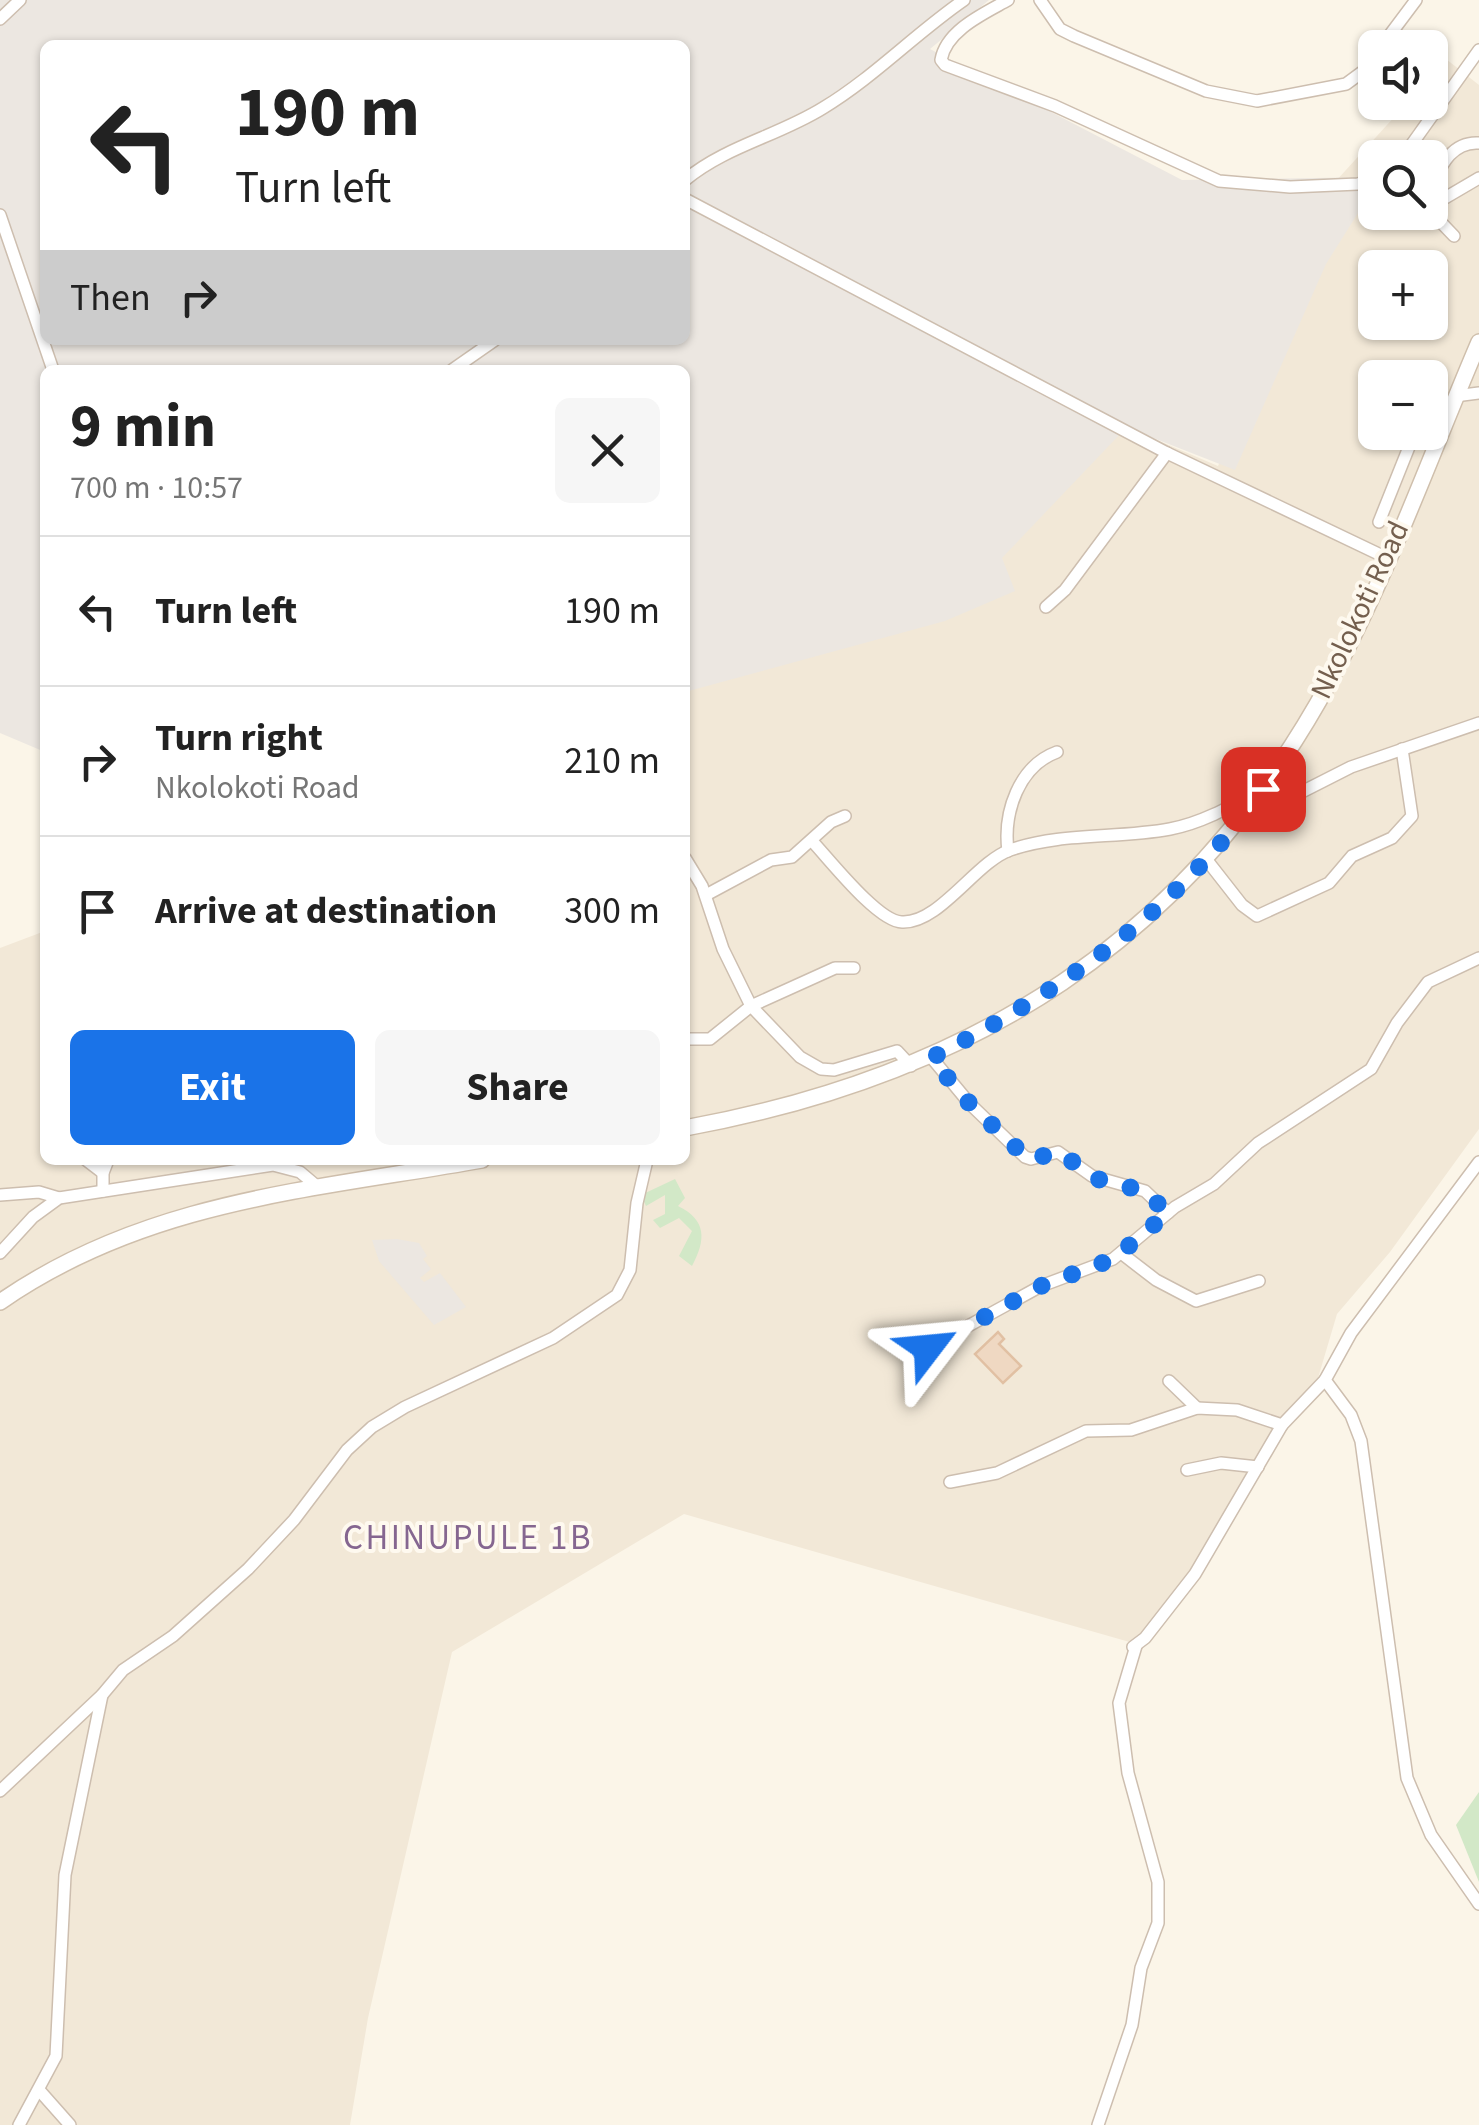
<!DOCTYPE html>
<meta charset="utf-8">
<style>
:root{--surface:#fff;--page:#f6f6f6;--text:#222;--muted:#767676;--line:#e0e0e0;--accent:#1a73e8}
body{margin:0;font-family:"Source Sans 3",sans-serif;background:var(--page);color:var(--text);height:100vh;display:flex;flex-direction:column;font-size:38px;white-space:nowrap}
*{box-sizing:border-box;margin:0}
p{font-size:32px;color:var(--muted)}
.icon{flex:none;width:55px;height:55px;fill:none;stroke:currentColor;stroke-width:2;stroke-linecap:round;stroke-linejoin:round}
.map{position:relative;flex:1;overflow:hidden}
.panel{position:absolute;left:40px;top:365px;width:650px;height:800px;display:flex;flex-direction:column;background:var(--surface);border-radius:15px;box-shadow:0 2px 8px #0004}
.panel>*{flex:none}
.top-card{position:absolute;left:40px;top:40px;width:650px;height:305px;border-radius:15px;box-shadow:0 2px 8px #0004;background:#fff;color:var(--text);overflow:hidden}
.controls{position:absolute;left:1358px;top:30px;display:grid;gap:20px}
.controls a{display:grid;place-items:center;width:90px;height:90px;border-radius:15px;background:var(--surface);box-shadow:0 2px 8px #0004;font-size:50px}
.pin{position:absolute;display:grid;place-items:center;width:85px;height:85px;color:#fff;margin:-42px;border-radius:20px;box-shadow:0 5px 15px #0006}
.me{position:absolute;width:110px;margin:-55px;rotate:61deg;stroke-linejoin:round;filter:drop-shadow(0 0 8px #0008)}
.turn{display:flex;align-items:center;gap:35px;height:210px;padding:0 30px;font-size:45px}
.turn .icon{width:130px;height:130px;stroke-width:2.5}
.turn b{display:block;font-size:70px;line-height:85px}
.then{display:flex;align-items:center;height:95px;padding:0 30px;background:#0003;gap:20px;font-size:38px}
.round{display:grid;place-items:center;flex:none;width:105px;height:105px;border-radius:15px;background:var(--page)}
.head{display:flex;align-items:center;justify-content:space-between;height:170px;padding:0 30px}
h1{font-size:60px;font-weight:700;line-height:75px}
.button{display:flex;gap:20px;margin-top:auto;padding:20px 30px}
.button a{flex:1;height:115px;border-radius:15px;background:var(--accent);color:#fff;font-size:40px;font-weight:700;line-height:115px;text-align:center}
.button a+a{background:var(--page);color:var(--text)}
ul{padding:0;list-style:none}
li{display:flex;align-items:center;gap:30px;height:150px;padding:0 30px;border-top:2px solid var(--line)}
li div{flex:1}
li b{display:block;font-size:38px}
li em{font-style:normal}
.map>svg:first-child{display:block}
</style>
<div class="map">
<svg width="1479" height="2125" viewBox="0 0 1479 2125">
<rect width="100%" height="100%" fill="#fbf5e8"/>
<!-- residential -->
<path fill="#f2e8d7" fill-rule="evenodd" d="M1446 59 1479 85V1129L1390 1252 1337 1314 1318 1378 1289 1410 1251 1470 1218 1537 1133 1643 684 1514 452 1652 368 2018 350 2125H0V948L45 931V1160H685V685L1123 431 1138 432 1218 466 1318 244 1335 182 1407 103 1430 102V77ZM1375 158H1430V212H1375ZM1375 268H1430V322H1375ZM1375 378H1430V432H1375Z"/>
<!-- industrial -->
<g fill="#ece7e1" fill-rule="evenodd">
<path d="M0 0H989L930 49 1182 180 1375 177V186L1326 264 1235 470 1138 432 1123 431 1002 558 1015 591 945 621 685 692V370H45V752L0 733ZM45 45H685V340H45Z"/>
<path d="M397 1239 419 1243 427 1256 423 1259 431 1269 420 1278 424 1282 440 1273 466 1307 434 1325 379 1261 372 1240Z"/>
</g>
<!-- green -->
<g fill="#d2e8c7">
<path d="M675 1179 685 1198 678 1206C707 1220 706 1240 692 1266L679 1256 692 1231 679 1218 660 1228 653 1220 665 1214V1195L646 1206 641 1195Z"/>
<path d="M1479 1792V1882L1456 1825Z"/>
</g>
<!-- building -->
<path fill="#efd8c2" stroke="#e1c0a3" stroke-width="2.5" d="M998 1332 1004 1339 999 1344 1021 1366 1003 1383 975 1354Z"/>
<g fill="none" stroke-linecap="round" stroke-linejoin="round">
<!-- minor casing -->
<g stroke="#cdbeaf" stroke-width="14">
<g id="minor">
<path d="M1008 0C985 13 946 30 941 60L945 65 1055 106 1219 181 1290 187 1358 184 1375 178"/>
<path d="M1040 0 1060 29 1074 36 1206 91 1257 101 1346 84 1365 70 1375 54"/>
<path d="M0 19 20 0"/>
<path d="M1380 48 1416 0"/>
<path d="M1402 158 1479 50"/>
<path d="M685 180C726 146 778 136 823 108 873 78 916 33 964 0"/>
<path d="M1430 188C1440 168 1451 141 1479 143"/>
<path d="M685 199 1167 453 1387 558"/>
<path d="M0 215 53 370"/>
<path d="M1454 236 1431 212 1433 205 1479 178"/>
<path d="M452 370 495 340"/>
<path d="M1455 396 1479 393"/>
<path d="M1430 411 1446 418"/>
<path d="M1379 522 1415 432"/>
<path d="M1046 607 1065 590 1167 453"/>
<path d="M1252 805 1282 802 1351 767 1479 723"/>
<path d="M812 841C829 859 878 922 902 922 939 924 976 862 1010 850 1062 832 1117 839 1170 829 1201 823 1228 808 1255 793"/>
<path d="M1008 851C1003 812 1019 766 1057 752"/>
<path d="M685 858 702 886 723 949 751 1006 800 1057 821 1069 834 1070 897 1051 911 1066"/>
<path d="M1206 859 1242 905 1257 916 1329 883 1352 856 1392 838 1412 816 1402 749"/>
<path d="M706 895 771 860 792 857 831 822 845 816"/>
<path d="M685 1039H710L751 1006 835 968H854"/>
<path d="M931 1057 970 1104 1025 1157 1031 1159 1058 1152 1092 1176 1145 1191 1168 1213"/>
<path d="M86 1160 103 1173"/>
<path d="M1479 1162 1351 1333 1325 1380 1351 1415 1361 1441 1407 1778 1431 1835 1479 1904"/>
<path d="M103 1191V1173L108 1160"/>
<path d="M0 1195 39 1192 59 1198"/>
<path d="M0 1253 33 1217 59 1198 273 1165 300 1172 319 1188"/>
<path d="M1121 1253 1156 1280 1196 1301 1259 1281"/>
<path d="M928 1348 1041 1286 1113 1259 1175 1207 1214 1184 1258 1143 1371 1069 1397 1023 1428 982 1479 958"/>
<path d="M1169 1381 1197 1408"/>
<path d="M1187 1470 1221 1463 1258 1467"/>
<path d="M950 1482 997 1473 1086 1431 1131 1430 1197 1408 1237 1410 1282 1425"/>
<path d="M1133 1647 1145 1638 1195 1574 1282 1425 1325 1380"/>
<path d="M0 1791 102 1695 123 1670 173 1636 248 1569 294 1520 347 1450 372 1427 405 1407 553 1338 617 1295 630 1270 637 1203 647 1160"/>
<path d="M39 2090 70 2125"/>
<path d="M19 2125 56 2056 65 1875 102 1695"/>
<path d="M1098 2125 1132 2025 1141 1968 1158 1923V1882L1128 1773 1119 1703 1136 1646"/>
</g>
</g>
<!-- secondary casing -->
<g stroke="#cfbfac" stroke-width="18">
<g id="secondary">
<path d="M685 1128C972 1076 1189 941 1330 681 1389 573 1431 454 1479 342"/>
<path d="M0 1302C147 1200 313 1190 482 1160"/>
</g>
</g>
<!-- minor -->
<use href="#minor" stroke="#fff" stroke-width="11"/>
<!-- secondary -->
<use href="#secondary" stroke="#fff" stroke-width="15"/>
</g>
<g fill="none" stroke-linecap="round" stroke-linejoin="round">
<!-- route -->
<path stroke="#1a73e8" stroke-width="18" stroke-dasharray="0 32.4" d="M928 1348 1041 1286 1113 1259 1168 1213 1144 1191 1100 1180 1058 1152 1032 1159 1026 1157 970 1104 931 1058C1060 992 1179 909 1263 789"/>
</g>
<g text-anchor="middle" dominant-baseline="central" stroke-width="8" stroke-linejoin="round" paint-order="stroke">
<!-- street labels -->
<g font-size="30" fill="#745f4e" stroke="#fef9ef">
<text transform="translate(1360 610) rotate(-65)">Nkolokoti Road</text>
</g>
<!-- quarter labels -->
<g font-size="35" letter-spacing="2.5" fill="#856690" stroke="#fef9ef">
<text x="468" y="1538">CHINUPULE 1B</text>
</g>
</g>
</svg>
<div class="controls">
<a><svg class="icon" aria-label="sound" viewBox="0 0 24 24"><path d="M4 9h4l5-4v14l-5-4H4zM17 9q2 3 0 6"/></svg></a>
<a><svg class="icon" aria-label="search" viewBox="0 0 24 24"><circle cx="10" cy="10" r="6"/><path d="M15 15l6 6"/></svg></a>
<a>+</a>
<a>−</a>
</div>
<div class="pin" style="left:1263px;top:789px;background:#d93025"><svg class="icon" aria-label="arrive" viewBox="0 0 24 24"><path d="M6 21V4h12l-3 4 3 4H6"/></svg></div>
<svg class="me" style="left:928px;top:1348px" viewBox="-20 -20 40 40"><path d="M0-17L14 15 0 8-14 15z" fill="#1a73e8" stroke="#fff" stroke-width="4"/></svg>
<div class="top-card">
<div class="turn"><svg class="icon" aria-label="left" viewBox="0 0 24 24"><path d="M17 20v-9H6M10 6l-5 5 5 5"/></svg><div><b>190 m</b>Turn left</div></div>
<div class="then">Then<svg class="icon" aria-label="right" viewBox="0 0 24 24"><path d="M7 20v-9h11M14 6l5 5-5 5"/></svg></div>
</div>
<section class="panel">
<div class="head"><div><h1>9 min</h1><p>700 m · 10:57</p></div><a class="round"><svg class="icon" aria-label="close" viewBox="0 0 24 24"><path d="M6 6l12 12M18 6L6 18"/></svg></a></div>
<ul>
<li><svg class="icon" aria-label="left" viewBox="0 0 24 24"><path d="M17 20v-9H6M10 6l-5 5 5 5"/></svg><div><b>Turn left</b></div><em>190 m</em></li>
<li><svg class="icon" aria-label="right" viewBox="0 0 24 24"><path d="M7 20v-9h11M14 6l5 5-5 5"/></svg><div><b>Turn right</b><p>Nkolokoti Road</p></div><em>210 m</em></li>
<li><svg class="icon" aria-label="arrive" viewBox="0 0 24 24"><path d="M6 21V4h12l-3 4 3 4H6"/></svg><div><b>Arrive at destination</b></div><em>300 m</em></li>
</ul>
<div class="button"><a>Exit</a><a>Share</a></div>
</section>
</div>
